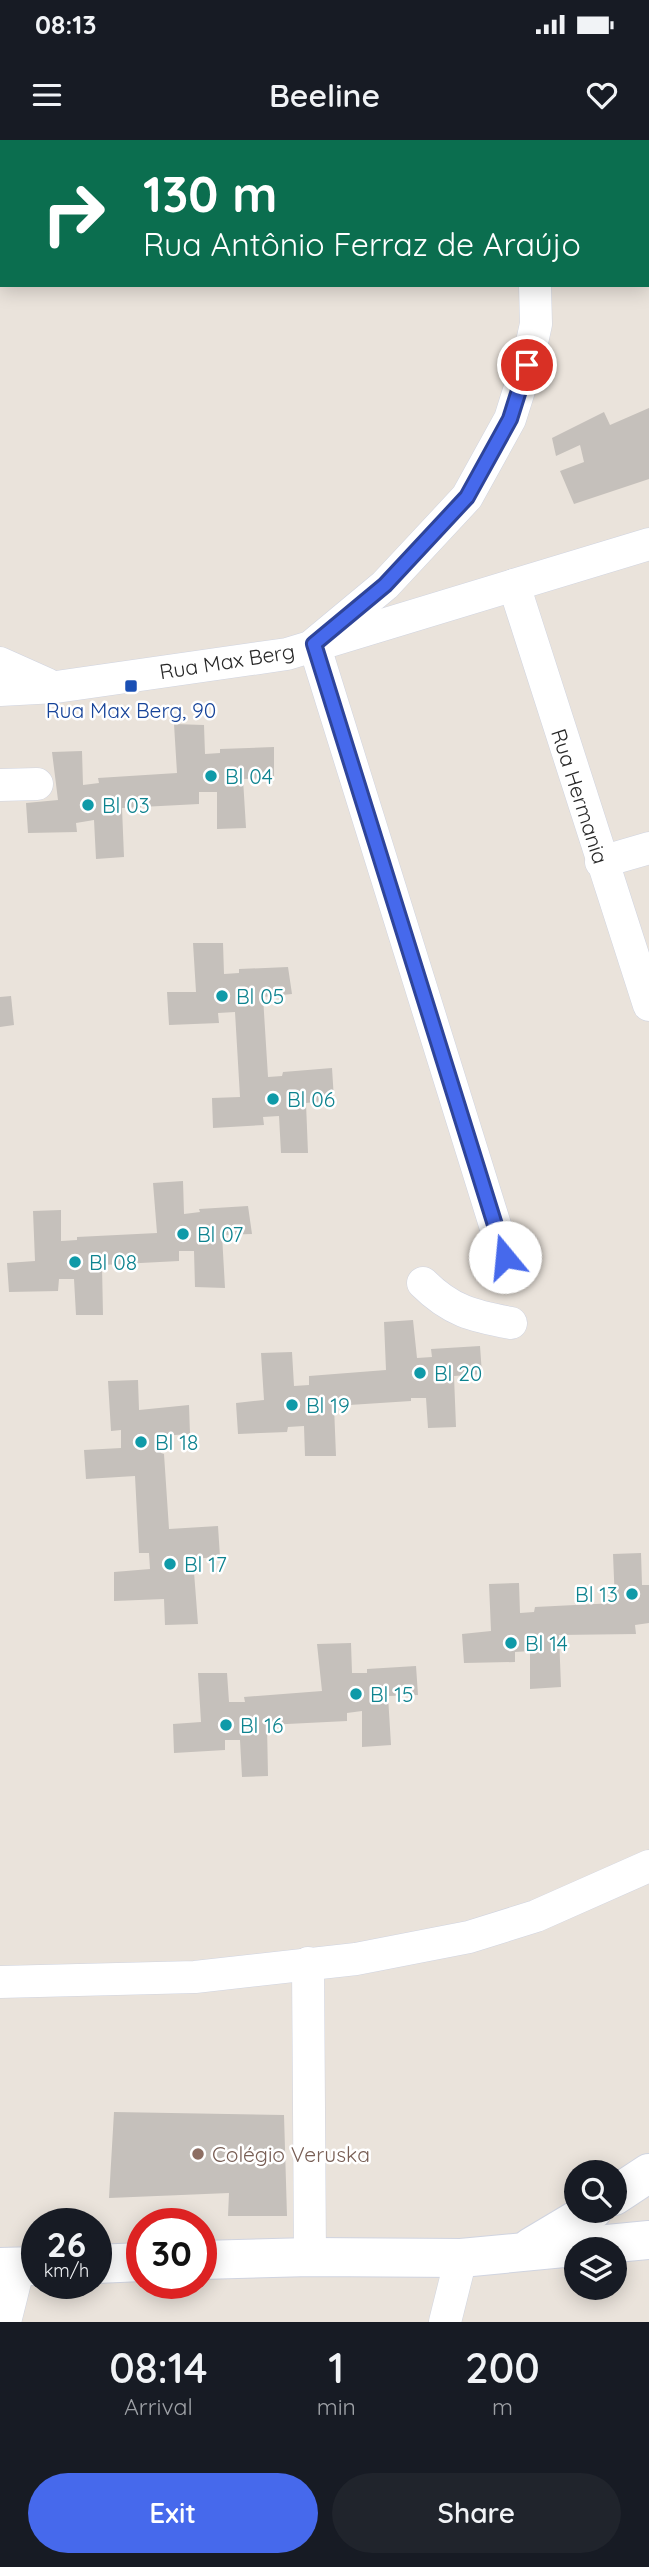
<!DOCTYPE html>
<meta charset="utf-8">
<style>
:root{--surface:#171b24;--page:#20242c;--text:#f1f3f6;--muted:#9ea1a6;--accent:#4669ec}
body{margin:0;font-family:Quicksand,sans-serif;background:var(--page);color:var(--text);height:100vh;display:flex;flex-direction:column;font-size:26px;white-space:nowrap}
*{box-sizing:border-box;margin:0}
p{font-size:23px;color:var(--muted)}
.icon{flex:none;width:38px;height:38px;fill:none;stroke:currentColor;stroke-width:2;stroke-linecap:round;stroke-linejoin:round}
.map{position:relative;height:2182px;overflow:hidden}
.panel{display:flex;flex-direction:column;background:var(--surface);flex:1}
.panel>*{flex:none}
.top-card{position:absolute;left:0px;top:0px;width:649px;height:147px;box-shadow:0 4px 18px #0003;background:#0b6e4f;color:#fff;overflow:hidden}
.buttons{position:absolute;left:564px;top:2020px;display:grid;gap:14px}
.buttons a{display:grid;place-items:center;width:63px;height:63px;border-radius:50%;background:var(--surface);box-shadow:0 4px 18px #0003;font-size:35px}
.speed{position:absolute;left:21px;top:2068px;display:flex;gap:14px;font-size:35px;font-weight:700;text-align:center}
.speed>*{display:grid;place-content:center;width:91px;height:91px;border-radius:50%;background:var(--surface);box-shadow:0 4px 18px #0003;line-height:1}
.speed small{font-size:18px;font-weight:400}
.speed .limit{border:10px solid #d22;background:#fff;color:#111}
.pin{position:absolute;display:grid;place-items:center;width:60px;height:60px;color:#fff;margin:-30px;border:4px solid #fff;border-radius:50%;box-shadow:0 2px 7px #0007}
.me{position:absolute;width:77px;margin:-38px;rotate:343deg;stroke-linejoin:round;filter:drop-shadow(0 0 5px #0008)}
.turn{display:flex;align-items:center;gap:24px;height:147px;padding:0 28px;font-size:32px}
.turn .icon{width:91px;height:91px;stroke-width:2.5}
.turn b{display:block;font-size:49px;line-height:60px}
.eta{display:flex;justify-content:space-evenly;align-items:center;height:119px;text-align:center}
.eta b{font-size:42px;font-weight:600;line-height:49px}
.button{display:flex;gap:14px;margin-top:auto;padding:14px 28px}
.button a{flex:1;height:80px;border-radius:42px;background:var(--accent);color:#fff;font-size:28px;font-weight:600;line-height:80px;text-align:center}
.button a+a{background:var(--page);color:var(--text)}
.status{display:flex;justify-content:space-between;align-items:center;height:49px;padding:0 35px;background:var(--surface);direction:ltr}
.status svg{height:19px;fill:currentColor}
header{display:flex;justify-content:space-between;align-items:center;height:91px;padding:0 28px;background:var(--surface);font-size:32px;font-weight:600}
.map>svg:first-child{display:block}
</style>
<div class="status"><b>08:13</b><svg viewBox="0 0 49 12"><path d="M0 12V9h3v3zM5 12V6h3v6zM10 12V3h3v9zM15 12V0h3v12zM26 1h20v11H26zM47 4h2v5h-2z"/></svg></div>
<header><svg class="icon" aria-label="menu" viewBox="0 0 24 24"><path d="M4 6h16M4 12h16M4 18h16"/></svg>Beeline<svg class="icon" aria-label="heart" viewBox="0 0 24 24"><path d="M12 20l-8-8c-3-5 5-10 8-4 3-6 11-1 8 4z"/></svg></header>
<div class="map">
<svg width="649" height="2182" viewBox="0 0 649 2182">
<rect width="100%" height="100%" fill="#eae3db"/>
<!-- building -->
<g fill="#c5c0bb">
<path d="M649 268V339L574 364 560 331 584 322 580 305 556 316 552 298 604 272 610 285Z"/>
<path d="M174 584 204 585 205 614 220 613V609L274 607V638L243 639 246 688 217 689V652H199V664L122 668 124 717 96 719 94 680 76 683 77 692 28 693 26 663 58 660 52 612 82 611 83 645 99 643 98 638 177 633Z"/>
<path d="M193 803H223L224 834 239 833V829L288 827 292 854 263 857 268 937 282 936 283 932 332 928 334 960 306 963 308 1013H281L279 976 263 977 264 985 213 988 212 958 240 957 235 872 218 873 219 883 169 885 167 852H196Z"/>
<path d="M11 856 14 885 0 887V857Z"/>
<path d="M183 1041 184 1074 200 1072 199 1069 248 1066 252 1094 222 1095 225 1148 195 1147 194 1111H179V1121L102 1125 103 1175H76L74 1139H59L58 1151 9 1152 7 1123 35 1121 33 1071 61 1070V1101L77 1100V1097L157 1093 153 1043Z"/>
<path d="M413 1180 417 1218 432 1217 431 1209 480 1206 482 1234 454 1236 456 1287 428 1288 426 1258H411V1261L334 1266 336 1316H305L304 1286 288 1287 287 1292 238 1294 236 1263 264 1260 261 1213 292 1212 294 1246 309 1245V1236L386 1230 384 1182Z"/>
<path d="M138 1240 139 1270 189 1265 190 1294 160 1296 161 1313 164 1314 169 1389 218 1386 220 1417 189 1419 190 1433 194 1432 198 1484 165 1485 164 1459 114 1461V1432L150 1429 149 1413H139L135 1336 86 1339 84 1310 121 1308V1290L111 1291 108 1241Z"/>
<path d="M641 1413 642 1445H649V1483L635 1485 636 1494 559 1495 561 1547 530 1549V1511L515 1512V1522L464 1523 462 1494 491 1491 489 1444 519 1443 520 1473 534 1472 535 1467 615 1463 613 1414Z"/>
<path d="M351 1503 352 1533H367V1529L416 1526 418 1555 388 1556 391 1605 362 1607V1571L347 1573V1581L267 1585 268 1636 242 1637 240 1600H225V1610L174 1613 173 1584 201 1582 198 1533H227L229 1562H245L244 1557 322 1551 317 1504Z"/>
<path d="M114 1972 284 1975 287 2076H228L229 2053 109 2058Z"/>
</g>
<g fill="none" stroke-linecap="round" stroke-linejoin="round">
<!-- minor casing -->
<g stroke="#d0d4e0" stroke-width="33">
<g id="minor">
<path d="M506 0 507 2"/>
<path d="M514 445 649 865"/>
<path d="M0 523 47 544"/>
<path d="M0 550 56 547 287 514 649 404"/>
<path d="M0 645 37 644"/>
<path d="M601 722 649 708"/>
<path d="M505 1117 314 504 385 445 467 357 510 279 527 225 536 184 535 145"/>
<path d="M423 1143C451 1171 473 1176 511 1183"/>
<path d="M308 1823 310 2117"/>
<path d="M0 1842 195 1837 356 1819 469 1797 536 1776 649 1726"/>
<path d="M5 2182 19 2126"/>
<path d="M445 2182 461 2118"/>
</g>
</g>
<!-- secondary casing -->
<g stroke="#d0d4e0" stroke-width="40">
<g id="secondary">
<path d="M614 2056 649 2033"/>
<path d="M531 2107 593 2070"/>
<path d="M201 2120 310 2117 461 2118 649 2100"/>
<path d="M96 2124 142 2122"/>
<path d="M0 2127 37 2126"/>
</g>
</g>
<!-- minor -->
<use href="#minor" stroke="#fff" stroke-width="32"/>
<!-- secondary -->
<use href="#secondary" stroke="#fff" stroke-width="38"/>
</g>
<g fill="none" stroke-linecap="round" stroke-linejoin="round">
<!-- route casing -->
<g stroke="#2e4499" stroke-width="18">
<path id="route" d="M505 1117 314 504 385 445 467 357 510 279 527 225"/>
</g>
<!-- route -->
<use href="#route" stroke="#4669ec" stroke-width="12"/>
</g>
<!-- markers -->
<rect fill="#1a4fb4" stroke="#fff" stroke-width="2.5" x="124" y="539" width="14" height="14" rx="3.5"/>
<g fill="#0f9aa8" stroke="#fff" stroke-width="2.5">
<circle cx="211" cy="636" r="7"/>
<circle cx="88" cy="665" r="7"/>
<circle cx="222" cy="856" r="7"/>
<circle cx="273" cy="959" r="7"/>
<circle cx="183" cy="1094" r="7"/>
<circle cx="75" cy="1122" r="7"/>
<circle cx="420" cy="1233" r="7"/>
<circle cx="292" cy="1265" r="7"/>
<circle cx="141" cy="1302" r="7"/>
<circle cx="170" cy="1424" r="7"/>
<circle cx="632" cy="1454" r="7"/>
<circle cx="511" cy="1503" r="7"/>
<circle cx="356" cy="1554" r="7"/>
<circle cx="226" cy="1585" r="7"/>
</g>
<circle fill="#8d6e63" stroke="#fff" stroke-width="2.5" cx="198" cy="2014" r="7"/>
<g text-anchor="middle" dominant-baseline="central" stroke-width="5" stroke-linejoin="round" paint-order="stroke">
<!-- street labels -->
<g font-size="21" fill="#282828" stroke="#fff">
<text transform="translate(227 521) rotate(-9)">Rua Max Berg</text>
<text transform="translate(580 656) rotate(72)">Rua Hermania</text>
</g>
<!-- transit labels -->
<g font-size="21" fill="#164399" stroke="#fff">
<text x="131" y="570">Rua Max Berg, 90</text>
</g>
<!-- culture labels -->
<g font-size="21" fill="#0d838f" stroke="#fff" text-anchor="start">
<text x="225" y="636">Bl 04</text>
<text x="102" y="665">Bl 03</text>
<text x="236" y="856">Bl 05</text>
<text x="287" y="959">Bl 06</text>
<text x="197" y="1094">Bl 07</text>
<text x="89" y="1122">Bl 08</text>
<text x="434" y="1233">Bl 20</text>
<text x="306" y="1265">Bl 19</text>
<text x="155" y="1302">Bl 18</text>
<text x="184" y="1424">Bl 17</text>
<text x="618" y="1454" text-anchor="end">Bl 13</text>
<text x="525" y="1503">Bl 14</text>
<text x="370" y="1554">Bl 15</text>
<text x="240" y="1585">Bl 16</text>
</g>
<!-- education labels -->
<g font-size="21" fill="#785e54" stroke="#fff" text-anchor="start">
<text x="212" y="2014">Colégio Veruska</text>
</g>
</g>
</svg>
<div class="buttons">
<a><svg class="icon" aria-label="search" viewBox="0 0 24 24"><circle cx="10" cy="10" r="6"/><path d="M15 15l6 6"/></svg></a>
<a><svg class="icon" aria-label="layers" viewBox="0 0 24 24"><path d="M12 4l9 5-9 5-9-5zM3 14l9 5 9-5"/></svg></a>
</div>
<div class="speed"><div>26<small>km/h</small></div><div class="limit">30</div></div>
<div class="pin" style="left:527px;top:225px;background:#d93025"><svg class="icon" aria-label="arrive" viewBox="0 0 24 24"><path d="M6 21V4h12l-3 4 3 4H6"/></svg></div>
<svg class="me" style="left:505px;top:1117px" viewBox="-20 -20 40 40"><circle r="19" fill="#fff"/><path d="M0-13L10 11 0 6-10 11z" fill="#4669ec"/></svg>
<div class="top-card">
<div class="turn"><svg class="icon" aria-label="right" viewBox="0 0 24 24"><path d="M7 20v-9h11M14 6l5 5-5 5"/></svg><div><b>130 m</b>Rua Antônio Ferraz de Araújo</div></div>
</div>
</div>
<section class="panel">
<div class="eta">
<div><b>08:14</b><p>Arrival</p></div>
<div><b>1</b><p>min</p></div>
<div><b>200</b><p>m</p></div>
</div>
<div class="button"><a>Exit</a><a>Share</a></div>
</section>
